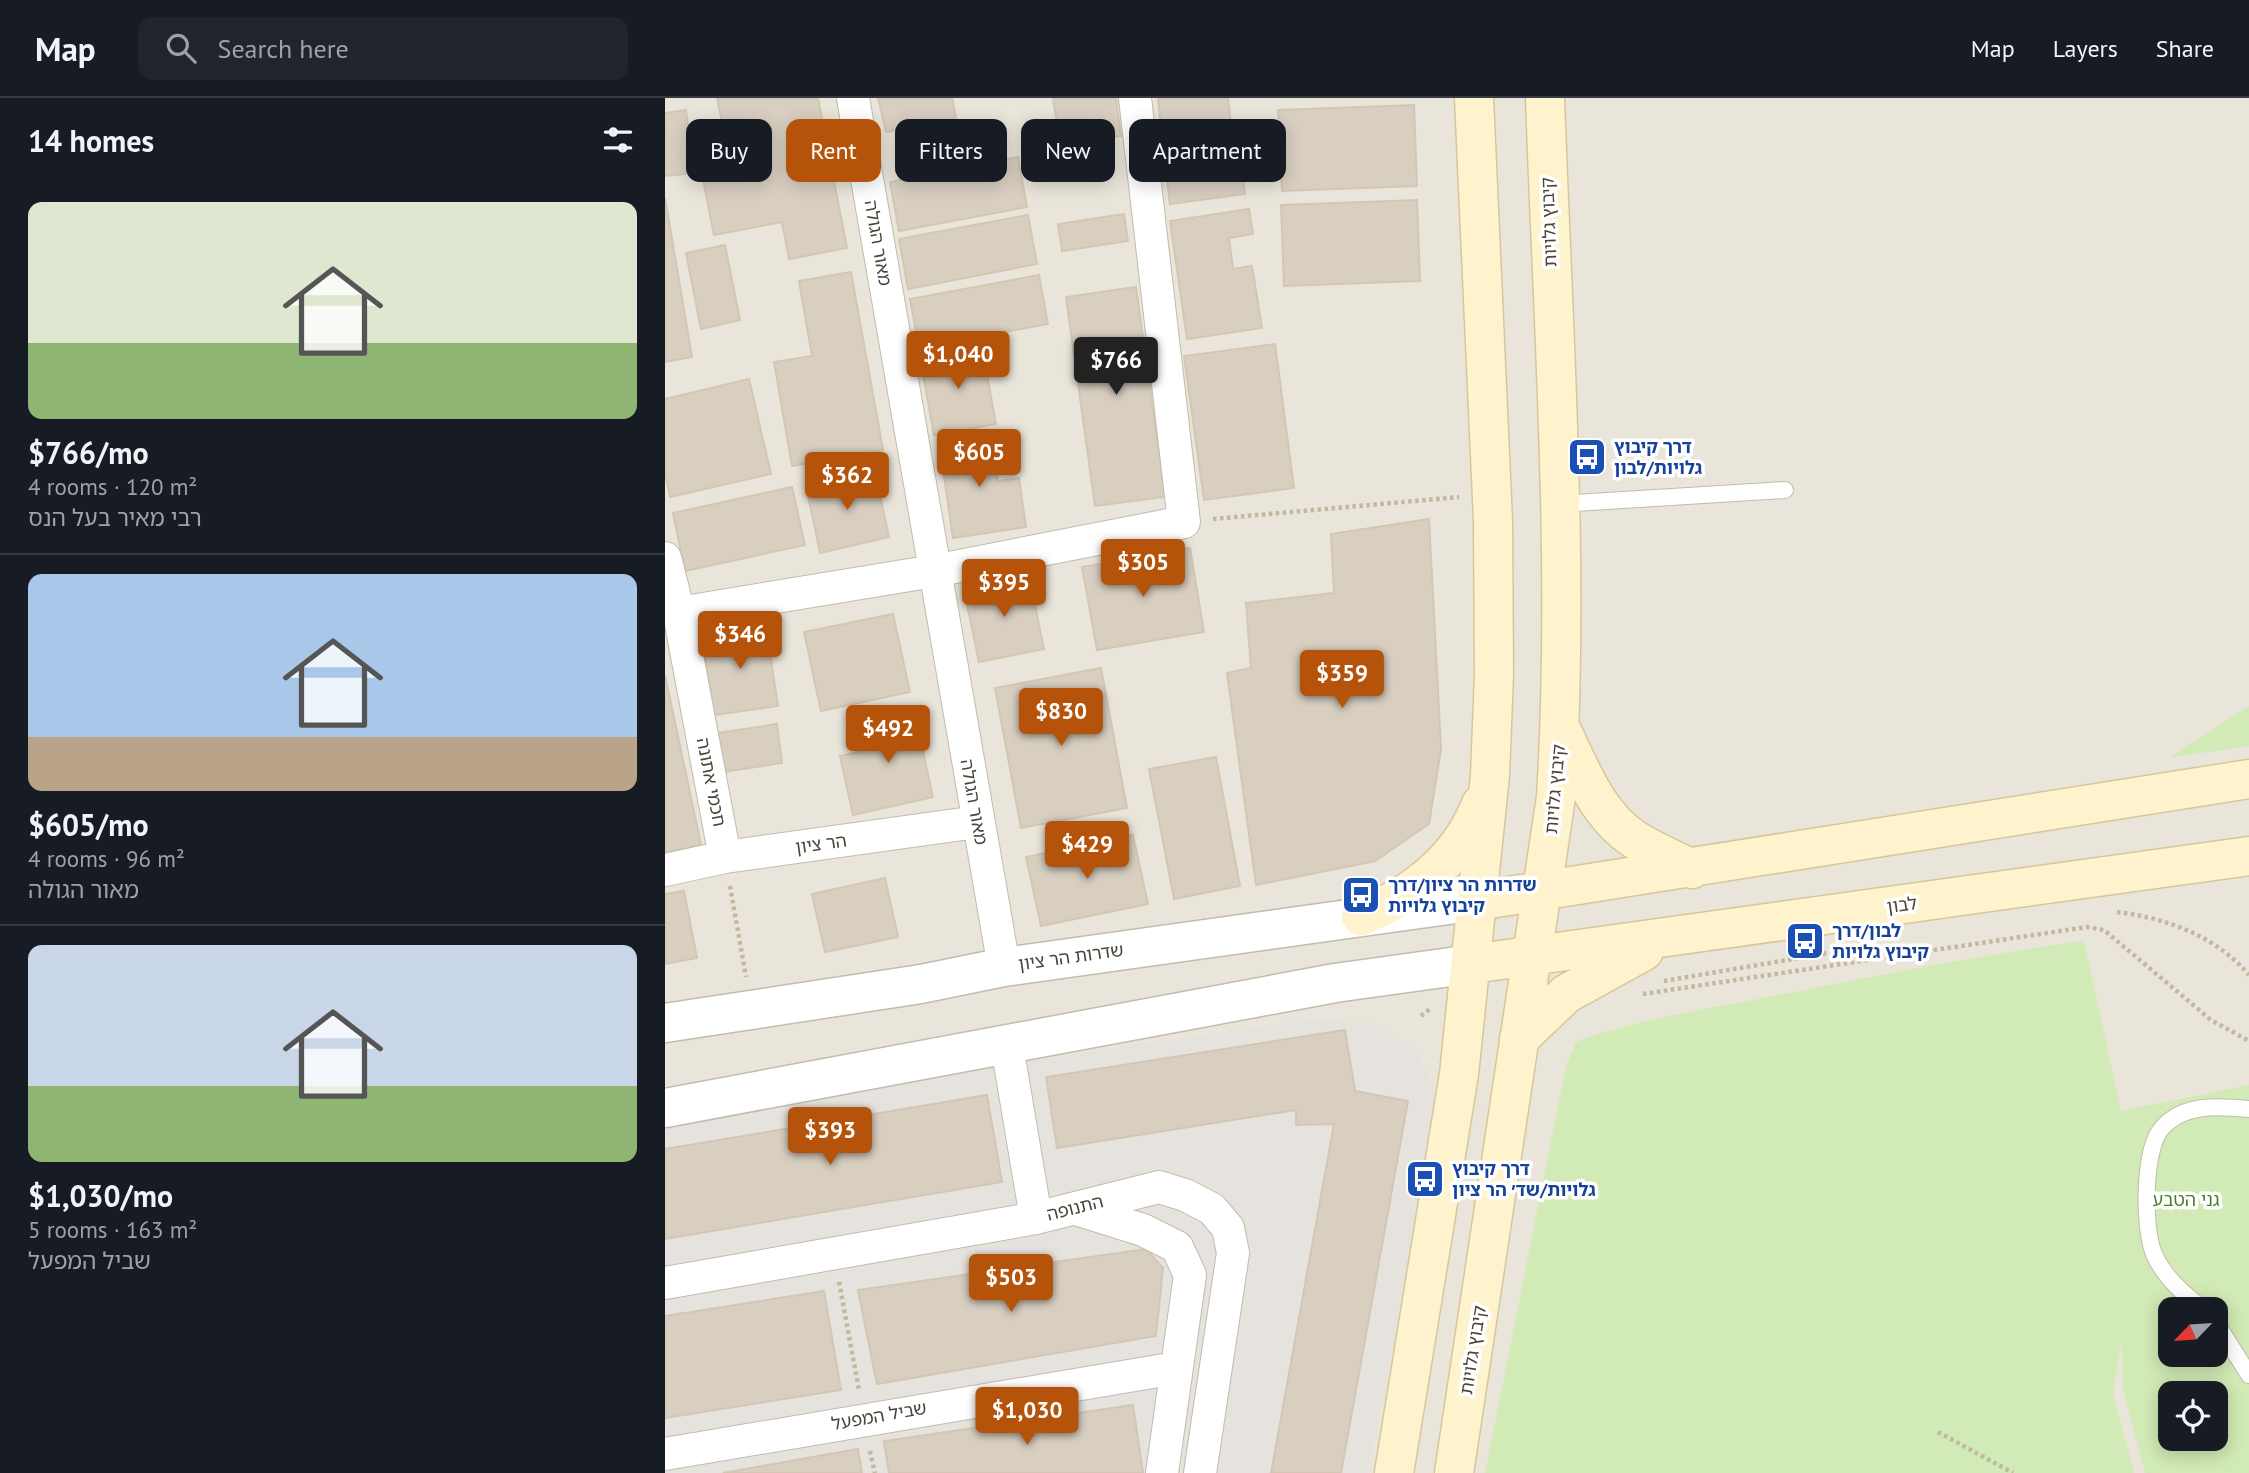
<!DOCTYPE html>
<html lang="en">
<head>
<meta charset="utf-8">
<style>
	:root { --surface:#171b24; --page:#20242c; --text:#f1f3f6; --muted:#9ea1a6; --line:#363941; --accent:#b45309 }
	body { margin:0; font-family:"PT Sans","Noto Sans Hebrew",sans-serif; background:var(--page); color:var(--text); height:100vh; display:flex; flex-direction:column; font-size:26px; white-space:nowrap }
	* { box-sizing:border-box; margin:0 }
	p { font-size:23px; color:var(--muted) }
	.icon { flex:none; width:38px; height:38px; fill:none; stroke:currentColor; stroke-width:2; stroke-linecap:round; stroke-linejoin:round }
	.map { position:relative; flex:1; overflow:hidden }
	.panel { display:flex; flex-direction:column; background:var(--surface); width:665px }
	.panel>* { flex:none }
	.hud { position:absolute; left:21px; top:21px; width:665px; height:63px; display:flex; gap:14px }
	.needle { width:46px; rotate:245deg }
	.tools { position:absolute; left:1493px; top:1199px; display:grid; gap:14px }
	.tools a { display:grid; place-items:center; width:70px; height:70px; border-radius:14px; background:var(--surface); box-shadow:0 4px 18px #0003; font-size:35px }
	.price { position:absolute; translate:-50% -60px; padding:0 16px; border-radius:7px; background:var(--accent); color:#fff; font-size:23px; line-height:46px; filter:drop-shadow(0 2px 4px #0008) }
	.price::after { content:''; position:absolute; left:50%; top:42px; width:21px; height:16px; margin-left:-10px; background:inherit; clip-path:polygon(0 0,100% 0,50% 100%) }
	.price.current { background:#222; color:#fff }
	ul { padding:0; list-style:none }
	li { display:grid; align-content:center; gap:14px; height:371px; padding:0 28px }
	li+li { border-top:2px solid var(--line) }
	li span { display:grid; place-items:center; height:217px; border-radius:14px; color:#555 }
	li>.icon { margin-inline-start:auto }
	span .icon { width:126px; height:126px; fill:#fffc; stroke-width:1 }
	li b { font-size:30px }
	h2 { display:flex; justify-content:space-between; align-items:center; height:84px; padding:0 28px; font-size:30px }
	.chip { padding:0 24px; border-radius:14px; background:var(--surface); box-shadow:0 4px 18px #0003; font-size:24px; line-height:63px }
	.chip.current { background:var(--accent); color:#fff }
	header { display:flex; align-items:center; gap:42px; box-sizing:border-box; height:98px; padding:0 35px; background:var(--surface); border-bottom:2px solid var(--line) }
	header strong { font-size:33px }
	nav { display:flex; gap:38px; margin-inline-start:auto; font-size:24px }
	.search { width:490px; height:63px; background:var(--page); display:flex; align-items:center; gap:18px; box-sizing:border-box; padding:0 24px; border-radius:14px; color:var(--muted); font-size:26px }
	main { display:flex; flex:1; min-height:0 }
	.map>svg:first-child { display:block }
	.residential { fill:#eae5da; fill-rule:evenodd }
	.industrial { fill:#e6e2dd }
	.green { fill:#d2eab5; fill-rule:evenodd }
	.building { fill:#d8cfc1; stroke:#d3c7b4; stroke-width:2 }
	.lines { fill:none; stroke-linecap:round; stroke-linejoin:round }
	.service-casing { stroke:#c2bbae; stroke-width:18 }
	.minor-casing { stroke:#c2bbae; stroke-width:34 }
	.tertiary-casing { stroke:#c2bbae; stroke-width:41 }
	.secondary-casing { stroke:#d6c79b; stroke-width:41 }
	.path { stroke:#c4b79f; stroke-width:4.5; stroke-dasharray:3.5 3.5; stroke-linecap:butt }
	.service { stroke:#fff; stroke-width:16 }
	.minor { stroke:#fff; stroke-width:32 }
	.tertiary { stroke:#fff; stroke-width:38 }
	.secondary { stroke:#fff3cd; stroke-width:38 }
	.labels { text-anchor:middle; stroke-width:7; stroke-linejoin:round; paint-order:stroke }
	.street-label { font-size:18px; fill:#4b4439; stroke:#fff }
	.transit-label { font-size:18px; font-weight:bold; fill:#164399; stroke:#fff; text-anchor:start }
	.park-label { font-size:18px; fill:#4a7f2a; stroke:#fff }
</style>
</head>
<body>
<header>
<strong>Map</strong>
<div class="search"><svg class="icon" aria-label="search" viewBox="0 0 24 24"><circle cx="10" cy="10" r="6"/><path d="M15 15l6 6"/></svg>Search here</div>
<nav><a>Map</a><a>Layers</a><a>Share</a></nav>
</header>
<main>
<section class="panel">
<h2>14 homes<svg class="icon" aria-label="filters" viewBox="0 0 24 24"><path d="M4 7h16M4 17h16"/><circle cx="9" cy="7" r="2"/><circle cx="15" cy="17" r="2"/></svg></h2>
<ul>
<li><span style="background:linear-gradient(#dfe7d0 65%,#8fb573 0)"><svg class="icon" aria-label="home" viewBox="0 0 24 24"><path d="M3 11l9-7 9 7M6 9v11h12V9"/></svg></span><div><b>$766/mo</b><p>4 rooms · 120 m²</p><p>רבי מאיר בעל הנס</p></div></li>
<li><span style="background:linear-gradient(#a9c7e8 75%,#b9a48a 0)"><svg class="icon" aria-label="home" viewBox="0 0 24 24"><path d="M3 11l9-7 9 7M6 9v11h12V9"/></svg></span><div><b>$605/mo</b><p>4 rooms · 96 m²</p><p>מאור הגולה</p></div></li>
<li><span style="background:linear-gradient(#c9d6e8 65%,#8fb573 0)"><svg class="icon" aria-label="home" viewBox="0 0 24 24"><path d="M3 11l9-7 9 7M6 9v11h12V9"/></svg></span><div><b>$1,030/mo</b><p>5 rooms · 163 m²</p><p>שביל המפעל</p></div></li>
</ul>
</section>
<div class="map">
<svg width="1584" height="1375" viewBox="0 0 1584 1375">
	<rect width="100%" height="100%" fill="#f6f3ec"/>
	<path class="residential" d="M0 0H1584V1375H0ZM1505 1211H1550V1256H1505ZM1505 1295H1550V1340H1505Z"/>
	<path class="industrial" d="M652 921 711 926 751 950 770 995 760 1095 702 1375H0V1016Z"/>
	<path class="green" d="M1584 608V648L1503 660Z
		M1419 843 1456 1013 1584 987V1375H1480L1457 1288V1241L1448 1295 1469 1375H820L901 969 911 944C978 919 1050 910 1119 896 1219 877 1318 856 1419 843ZM1505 1211H1550V1256H1505ZM1505 1295H1550V1340H1505Z"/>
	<path class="building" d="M52 0H153L182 150 124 161 117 124 49 137 30 40 59 34Z
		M213 0H287L291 20 221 34Z
		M388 0H451L456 38 395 46Z
		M493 0H563L568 45 498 52Z
		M749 7 752 88 617 93 613 12Z
		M21 12 29 75 0 78V15Z
		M323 26 329 55 264 68 258 39Z
		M575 54 580 96 505 106 500 64Z
		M353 59 362 109 234 133 225 84Z
		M0 100 27 259 0 264Z
		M752 102 755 183 619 188 616 107Z
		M584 111 588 136 564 140 568 171 587 168 597 230 522 241 505 123Z
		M459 116 463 143 397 153 393 126Z
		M363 117 372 166 243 191 234 141Z
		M60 147 75 222 36 231 21 155Z
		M186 174 218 352 127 368 109 264 147 258 134 183Z
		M374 177 383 226 254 250 245 201Z
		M471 189 500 399 430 408 401 199Z
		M610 246 629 390 539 402 519 258Z
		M317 249 331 326 269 337 255 260Z
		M84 281 106 376 5 399 0 375V301Z
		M325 336 333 383 354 380 361 429 288 440 274 344Z
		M210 374 224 439 155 455 141 388Z
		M127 389 140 447 20 473 8 415Z
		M764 421 776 651 764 726 710 763 591 787 562 575 586 570 581 505 669 495 666 436Z
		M525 450 539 534 432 552 417 469Z
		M364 478 379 551 314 564 299 492Z
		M228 516 245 594 156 613 139 534Z
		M101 529 113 608 49 617 37 538Z
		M436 570 462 710 356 730 330 590Z
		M0 577 36 747 0 755Z
		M249 612 268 699 188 717 175 658 203 652 197 623Z
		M112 626 117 665 58 674 52 635Z
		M551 659 575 788 509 801 484 671Z
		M468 737 483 806 376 828 361 759Z
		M220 780 233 839 160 854 147 796Z
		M19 793 32 860 0 866V796Z
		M680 932 690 993 743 1003 676 1375H606L669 1026 631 1027V1012L392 1050 381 979Z
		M322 997 337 1084 0 1141V1051Z
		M481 1151 498 1170 491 1238 212 1286 193 1192Z
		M159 1193 176 1292 0 1320V1218Z
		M468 1307 478 1375H224L219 1343Z
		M193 1351 197 1375H58Z"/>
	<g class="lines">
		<defs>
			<path id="service" d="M894 406 1120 392
				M1539 1211C1519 1197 1499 1179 1489 1156 1478 1130 1478 1051 1497 1030 1519 1005 1555 1008 1584 1011
				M1550 1223 1584 1277"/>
			<path id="minor" d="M188 0 339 869
				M0 460 14 515 60 759
				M14 515 269 473 519 424 470 0
				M0 772 60 759 312 724
				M342 948 371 1120
				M411 1111 478 1132 512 1149 525 1177 497 1375
				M0 1185 371 1120 494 1089 520 1097 547 1111 563 1130 568 1155 535 1375
				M0 1356 511 1270"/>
			<path id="tertiary" d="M0 925 256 886 339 869 812 803
				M0 1010 670 885 807 866"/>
			<path id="secondary" d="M897 633C915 670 932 717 969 741 987 753 1008 761 1027 771
				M812 803 1584 681
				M696 818C749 797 795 761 816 706
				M807 866 1584 758
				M854 941 901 896 979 853
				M729 1375 794 976 825 677 829 577 828 423 809 0
				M789 1375 891 699C905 467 888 232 880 0"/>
		</defs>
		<use href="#service" class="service-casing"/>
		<use href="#minor" class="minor-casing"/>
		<use href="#tertiary" class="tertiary-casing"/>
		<use href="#secondary" class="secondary-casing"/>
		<path class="path" d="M548 421 794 399
			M65 788 81 879
			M1452 814C1501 820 1551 838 1584 877
			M999 883 1163 855
			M978 896 1422 829 1439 832 1546 922 1584 943
			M756 918 766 910
			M174 1184 194 1292
			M1273 1334 1348 1375
			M205 1353 210 1375"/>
		<use href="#service" class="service"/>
		<use href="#minor" class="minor"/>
		<use href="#tertiary" class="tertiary"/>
		<use href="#secondary" class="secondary"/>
	</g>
	<defs>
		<symbol id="bus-square" viewBox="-11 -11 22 22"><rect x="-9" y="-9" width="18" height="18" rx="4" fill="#1a4fb4" stroke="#fff"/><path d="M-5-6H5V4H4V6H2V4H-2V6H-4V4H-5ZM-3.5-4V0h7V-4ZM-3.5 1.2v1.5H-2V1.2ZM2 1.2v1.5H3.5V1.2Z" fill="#fff"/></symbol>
	</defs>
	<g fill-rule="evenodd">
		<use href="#bus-square" x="900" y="337" width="44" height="44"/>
		<use href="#bus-square" x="674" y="775" width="44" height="44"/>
		<use href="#bus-square" x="1118" y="821" width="44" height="44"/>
		<use href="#bus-square" x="738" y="1059" width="44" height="44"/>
	</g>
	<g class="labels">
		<g class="street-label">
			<text transform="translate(884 124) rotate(-92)" y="6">קיבוץ גלויות</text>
			<text transform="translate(213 145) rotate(80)" y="6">מאור הגולה</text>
			<text transform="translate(46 684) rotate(79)" y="6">חכמי אתונה</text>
			<text transform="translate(890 691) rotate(-85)" y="6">קיבוץ גלויות</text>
			<text transform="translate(309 704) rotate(80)" y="6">מאור הגולה</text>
			<text transform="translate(156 746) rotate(-8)" y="6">הר ציון</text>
			<text transform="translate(1237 807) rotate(-8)" y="6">לבון</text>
			<text transform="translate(406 859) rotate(-8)" y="6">שדרות הר ציון</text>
			<text transform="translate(410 1110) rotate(-14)" y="6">התנופה</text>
			<text transform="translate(808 1252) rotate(-81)" y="6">קיבוץ גלויות</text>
			<text transform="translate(214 1318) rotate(-10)" y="6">שביל המפעל</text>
		</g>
		<g class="transit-label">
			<text x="949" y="355">דרך קיבוץ<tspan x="949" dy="21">גלויות/לבון</tspan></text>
			<text x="723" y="793">שדרות הר ציון/דרך<tspan x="723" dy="21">קיבוץ גלויות</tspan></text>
			<text x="1167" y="839">לבון/דרך<tspan x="1167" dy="21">קיבוץ גלויות</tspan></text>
			<text x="787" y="1077">דרך קיבוץ<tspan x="787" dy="21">גלויות/שד׳ הר ציון</tspan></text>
		</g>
		<g class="park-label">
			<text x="1521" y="1108">גני הטבע</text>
		</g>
	</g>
</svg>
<div class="tools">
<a><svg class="needle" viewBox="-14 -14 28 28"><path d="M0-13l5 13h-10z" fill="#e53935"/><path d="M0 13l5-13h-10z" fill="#9ea1a6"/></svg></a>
<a><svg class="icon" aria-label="locate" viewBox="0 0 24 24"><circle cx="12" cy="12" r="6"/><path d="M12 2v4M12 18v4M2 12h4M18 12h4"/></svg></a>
</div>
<b class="price" style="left:293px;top:293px">$1,040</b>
<b class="price current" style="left:451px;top:299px">$766</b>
<b class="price" style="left:314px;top:391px">$605</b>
<b class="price" style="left:182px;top:414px">$362</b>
<b class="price" style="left:478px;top:501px">$305</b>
<b class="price" style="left:339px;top:521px">$395</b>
<b class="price" style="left:75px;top:573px">$346</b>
<b class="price" style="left:677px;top:612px">$359</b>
<b class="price" style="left:396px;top:650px">$830</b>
<b class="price" style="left:223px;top:667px">$492</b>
<b class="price" style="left:422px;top:783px">$429</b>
<b class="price" style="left:165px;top:1069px">$393</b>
<b class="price" style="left:346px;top:1216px">$503</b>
<b class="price" style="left:362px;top:1349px">$1,030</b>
<div class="hud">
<a class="chip">Buy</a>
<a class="chip current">Rent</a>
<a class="chip">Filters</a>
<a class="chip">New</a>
<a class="chip">Apartment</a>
</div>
</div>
</main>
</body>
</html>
